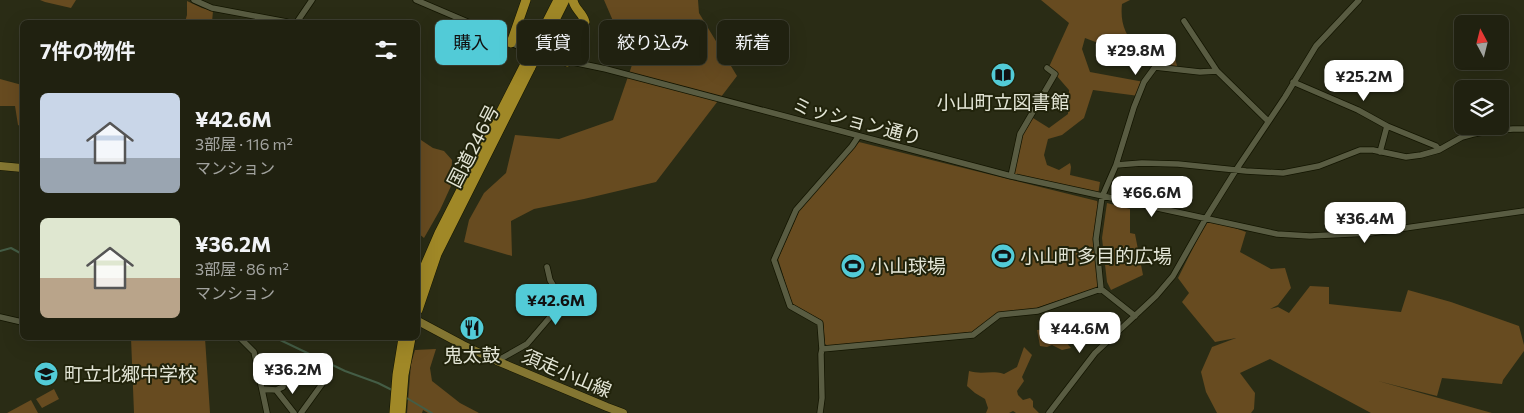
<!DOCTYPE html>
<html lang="ja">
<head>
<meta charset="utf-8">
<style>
	:root { --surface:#202110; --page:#2d2e1e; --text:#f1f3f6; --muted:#a2a39f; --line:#3d3e30; --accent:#52cbd7 }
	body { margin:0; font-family:Commissioner,"Noto Sans JP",sans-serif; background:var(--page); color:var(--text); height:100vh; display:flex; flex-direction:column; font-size:19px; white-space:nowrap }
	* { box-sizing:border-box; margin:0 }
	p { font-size:16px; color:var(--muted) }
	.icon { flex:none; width:28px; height:28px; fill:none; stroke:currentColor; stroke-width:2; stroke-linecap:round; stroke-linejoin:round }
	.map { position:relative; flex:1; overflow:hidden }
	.side { position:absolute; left:20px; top:20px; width:400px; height:320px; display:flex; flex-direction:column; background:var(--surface); border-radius:8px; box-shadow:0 5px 20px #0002,0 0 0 1px var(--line) }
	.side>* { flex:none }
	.guide { position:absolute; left:435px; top:20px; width:475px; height:45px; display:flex; gap:10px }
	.needle { width:32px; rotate:353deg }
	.tools { position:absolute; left:1454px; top:15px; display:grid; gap:10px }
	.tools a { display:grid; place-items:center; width:55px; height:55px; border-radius:8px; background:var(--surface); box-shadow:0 5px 20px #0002,0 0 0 1px var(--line); font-size:25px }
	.price { position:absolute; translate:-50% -42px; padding:0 11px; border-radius:10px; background:#fff; color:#222; font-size:16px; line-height:32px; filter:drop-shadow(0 1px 2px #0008) }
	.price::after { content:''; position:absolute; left:50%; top:30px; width:15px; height:11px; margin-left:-8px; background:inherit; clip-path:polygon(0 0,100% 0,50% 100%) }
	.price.current { background:var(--accent); color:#111 }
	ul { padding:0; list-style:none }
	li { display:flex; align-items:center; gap:15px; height:125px; padding:0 20px }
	li span { display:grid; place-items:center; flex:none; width:140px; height:100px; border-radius:8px; color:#555 }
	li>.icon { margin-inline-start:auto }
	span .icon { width:60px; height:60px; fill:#fffc; stroke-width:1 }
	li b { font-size:21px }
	h2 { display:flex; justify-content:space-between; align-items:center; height:60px; padding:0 20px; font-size:21px }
	.chip { padding:0 18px; border-radius:8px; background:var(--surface); box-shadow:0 5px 20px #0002,0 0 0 1px var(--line); font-size:18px; line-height:45px }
	.chip.current { background:var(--accent); color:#111 }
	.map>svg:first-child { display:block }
	.green { fill:#674b20 }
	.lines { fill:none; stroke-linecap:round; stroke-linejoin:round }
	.stream { stroke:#445d46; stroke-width:2 }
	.minor-casing { stroke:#131501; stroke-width:7 }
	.major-casing { stroke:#131501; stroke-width:9 }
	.highway-casing { stroke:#131501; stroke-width:10 }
	.minor { stroke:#595c42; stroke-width:5.5 }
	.major { stroke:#847632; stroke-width:8 }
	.highway { stroke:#a08827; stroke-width:9 }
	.highway-bridge-casing { stroke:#131501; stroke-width:10; stroke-linecap:butt }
	.highway-bridge { stroke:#a08827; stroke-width:9 }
	.labels { text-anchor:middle; stroke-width:4; stroke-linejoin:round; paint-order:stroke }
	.poi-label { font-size:19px; fill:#e3e5d6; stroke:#21230b; text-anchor:start }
	.street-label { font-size:19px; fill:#e3e5d6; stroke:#21230b }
</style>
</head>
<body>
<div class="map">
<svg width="1524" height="413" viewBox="0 0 1524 413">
	<rect width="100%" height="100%" fill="#2a2c15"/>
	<path class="green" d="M40 0H76L71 8 45 2Z
		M604 0H698L699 13 737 76 656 182 584 199 534 209 511 221 512 256 464 242 469 220 484 193 506 173 515 135 559 139 613 120 632 65Z
		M1041 0H1130L1122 4C1120 22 1125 35 1137 48L1152 46 1175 58 1177 66 1161 67 1085 38 1082 49 1090 72 1144 82 1139 96 1093 90 1084 118 1062 135 1048 139 1044 155 1047 165 1059 170 1070 163 1071 167 1070 175 1100 182 1098 195 1011 174 1015 141 1033 118 1049 128 1068 114 1069 90 1049 67 1069 23Z
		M187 1 202 8 213 11 212 22H185L187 15Z
		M0 79 22 85V127L18 125 15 106H0Z
		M418 138 433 148 444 151 452 160 451 186 440 210 424 238 418 233Z
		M859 142 1097 201 1099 207V284L1096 288 1033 309 997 313 973 332 828 346 825 344 823 321 792 304 778 259 799 211Z
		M1107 203 1130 209V233L1135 234 1143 275 1111 290 1107 282 1102 238Z
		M1208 218 1246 232 1240 252 1271 269 1285 268 1291 288 1278 305 1270 309 1278 307 1289 313 1310 286 1329 287V304L1401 312 1408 290 1451 302 1519 326 1524 345V351L1503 380 1502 384 1442 378 1437 396 1378 381 1492 413H1371L1270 359 1240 373 1255 393 1254 409 1251 413H1217L1206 392 1201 372 1212 347 1236 338 1215 342 1182 302 1189 293 1178 278Z
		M1050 329 1056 330 1071 348 1062 350 1052 345 1047 347 1040 346 1037 330Z
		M131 338H205L210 413H134Z
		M1024 347 1032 355 1022 377 1024 381 1017 391 1018 395 1023 400 1030 398 1033 401V407L1039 413H1016L1013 411 1009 413H986L988 408 985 399 975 393 967 386 969 371C982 375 991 370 1004 374L1017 367Z
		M436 349 430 368 432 381 460 403 479 413H428L423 410 422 413H407L411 364 415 350Z
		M54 389 59 399 42 408 36 399Z
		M31 400 38 413H7Z"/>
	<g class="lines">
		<path class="stream" d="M0 251 11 248 22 254
			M276 338 345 371 378 383 392 390
			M405 397 432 413"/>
		<defs>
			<path id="minor" d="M194 0 212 8 287 22
				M416 0 477 26 534 54 606 69 1011 176 1277 234 1310 236 1370 233 1524 211
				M1184 21 1217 71 1268 121
				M297 22 312 0
				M1293 82 1358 110 1387 126 1380 152
				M1387 126 1436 146 1439 150
				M1116 165 1142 163 1178 164 1246 171 1283 173 1319 166 1360 150H1373L1406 157 1421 155 1439 150 1462 137 1473 134 1489 131 1513 129H1524
				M1011 176 1020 134 1055 74 1047 68
				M1135 316 1101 289 1096 239 1102 197 1116 165 1134 107 1144 82 1155 67 1200 72 1217 71
				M0 317 22 322
				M240 338 254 352 267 413
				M822 349 973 335 999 315 1038 311 1101 289
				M497 361 527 344 563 302 550 280 547 267
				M282 366 284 378
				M262 389 276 390 283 387 284 378C294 374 309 378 319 380L322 384 301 413
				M276 390 294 413
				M820 413 822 398 821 354 822 349 820 323 790 306 774 260 796 210 852 146 858 137
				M1049 413 1095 353 1156 296 1173 276 1206 218 1236 170 1285 97 1316 46 1359 0"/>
			<path id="major" d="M0 166 22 168
				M418 321 463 345 497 361 607 407 623 413"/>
			<path id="highway" d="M511 43 526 0
				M535 45 558 0
				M541 48 565 0
				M567 62 585 22C583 13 574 9 573 0
				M418 286 423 270 439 233 525 64
				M418 310 437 254 531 67
				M394 413 397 375 403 338
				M401 413 404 375 411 338"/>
		</defs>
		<use href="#minor" class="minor-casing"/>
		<use href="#major" class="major-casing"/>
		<use href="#highway" class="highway-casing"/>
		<use href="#minor" class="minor"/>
		<use href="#major" class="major"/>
		<use href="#highway" class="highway"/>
		<defs>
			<path id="highway-bridge" d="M525 64 533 43
				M531 67 541 48"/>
		</defs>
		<use href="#highway-bridge" class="highway-bridge-casing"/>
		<use href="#highway-bridge" class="highway-bridge"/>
	</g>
	<defs>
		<symbol id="library-disc" viewBox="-11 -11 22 22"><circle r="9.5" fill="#52cbd7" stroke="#21230b"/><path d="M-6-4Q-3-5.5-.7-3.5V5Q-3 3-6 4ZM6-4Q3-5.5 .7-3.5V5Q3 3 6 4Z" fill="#111"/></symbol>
		<symbol id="stadium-disc" viewBox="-11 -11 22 22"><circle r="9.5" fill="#52cbd7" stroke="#21230b"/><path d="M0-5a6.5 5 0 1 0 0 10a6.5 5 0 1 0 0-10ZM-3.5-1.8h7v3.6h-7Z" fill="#111"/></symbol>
		<symbol id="restaurant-disc" viewBox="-11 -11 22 22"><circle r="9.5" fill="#52cbd7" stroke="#21230b"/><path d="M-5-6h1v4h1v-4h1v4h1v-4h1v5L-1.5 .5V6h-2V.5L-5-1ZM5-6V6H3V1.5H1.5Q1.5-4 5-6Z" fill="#111"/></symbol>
		<symbol id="school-disc" viewBox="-11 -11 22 22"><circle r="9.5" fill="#52cbd7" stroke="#21230b"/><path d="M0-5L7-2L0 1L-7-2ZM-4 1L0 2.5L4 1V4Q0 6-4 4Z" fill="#111"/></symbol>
	</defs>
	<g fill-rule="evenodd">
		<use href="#library-disc" x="989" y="61" width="28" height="28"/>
		<use href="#stadium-disc" x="989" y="242" width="28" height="28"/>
		<use href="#stadium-disc" x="839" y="252" width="28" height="28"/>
		<use href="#restaurant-disc" x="458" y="314" width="28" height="28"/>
		<use href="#school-disc" x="32" y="360" width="28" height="28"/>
	</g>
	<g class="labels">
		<g class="poi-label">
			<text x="1003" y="109" text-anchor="middle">小山町立図書館</text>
			<text x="1020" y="263">小山町多目的広場</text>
			<text x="870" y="273">小山球場</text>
			<text x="472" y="362" text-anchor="middle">鬼太鼓</text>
			<text x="64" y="381">町立北郷中学校</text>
		</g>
		<g class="street-label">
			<text transform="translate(857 121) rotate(15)" y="7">ミッション通り</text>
			<text transform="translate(473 146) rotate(-63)" y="7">国道246号</text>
			<text transform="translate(567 373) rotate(23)" y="7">須走小山線</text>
		</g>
	</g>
</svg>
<div class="tools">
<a><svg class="needle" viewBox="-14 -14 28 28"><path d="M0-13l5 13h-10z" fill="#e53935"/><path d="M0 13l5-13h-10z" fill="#a2a39f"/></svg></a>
<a><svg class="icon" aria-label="layers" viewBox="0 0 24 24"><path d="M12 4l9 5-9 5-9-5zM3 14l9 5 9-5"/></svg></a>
</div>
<b class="price" style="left:1136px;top:76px">¥29.8M</b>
<b class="price" style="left:1364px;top:102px">¥25.2M</b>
<b class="price" style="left:1152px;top:218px">¥66.6M</b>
<b class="price" style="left:1365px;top:244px">¥36.4M</b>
<b class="price current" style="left:556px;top:326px">¥42.6M</b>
<b class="price" style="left:1080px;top:354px">¥44.6M</b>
<b class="price" style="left:293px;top:395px">¥36.2M</b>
<div class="guide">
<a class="chip current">購入</a>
<a class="chip">賃貸</a>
<a class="chip">絞り込み</a>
<a class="chip">新着</a>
</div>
<section class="side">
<h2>7件の物件<svg class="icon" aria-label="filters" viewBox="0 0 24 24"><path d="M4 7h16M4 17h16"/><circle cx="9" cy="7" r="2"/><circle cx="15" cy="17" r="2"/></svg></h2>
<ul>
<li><span style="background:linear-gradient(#c9d6e8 65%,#9aa5b1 0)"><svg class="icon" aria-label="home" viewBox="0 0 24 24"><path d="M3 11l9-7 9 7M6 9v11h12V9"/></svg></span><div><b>¥42.6M</b><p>3部屋 · 116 m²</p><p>マンション</p></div></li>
<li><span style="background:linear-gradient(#dfe7d0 60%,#b9a48a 0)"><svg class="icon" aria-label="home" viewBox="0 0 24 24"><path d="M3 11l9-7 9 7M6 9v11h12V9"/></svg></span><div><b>¥36.2M</b><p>3部屋 · 86 m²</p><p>マンション</p></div></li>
</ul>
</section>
</div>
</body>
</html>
